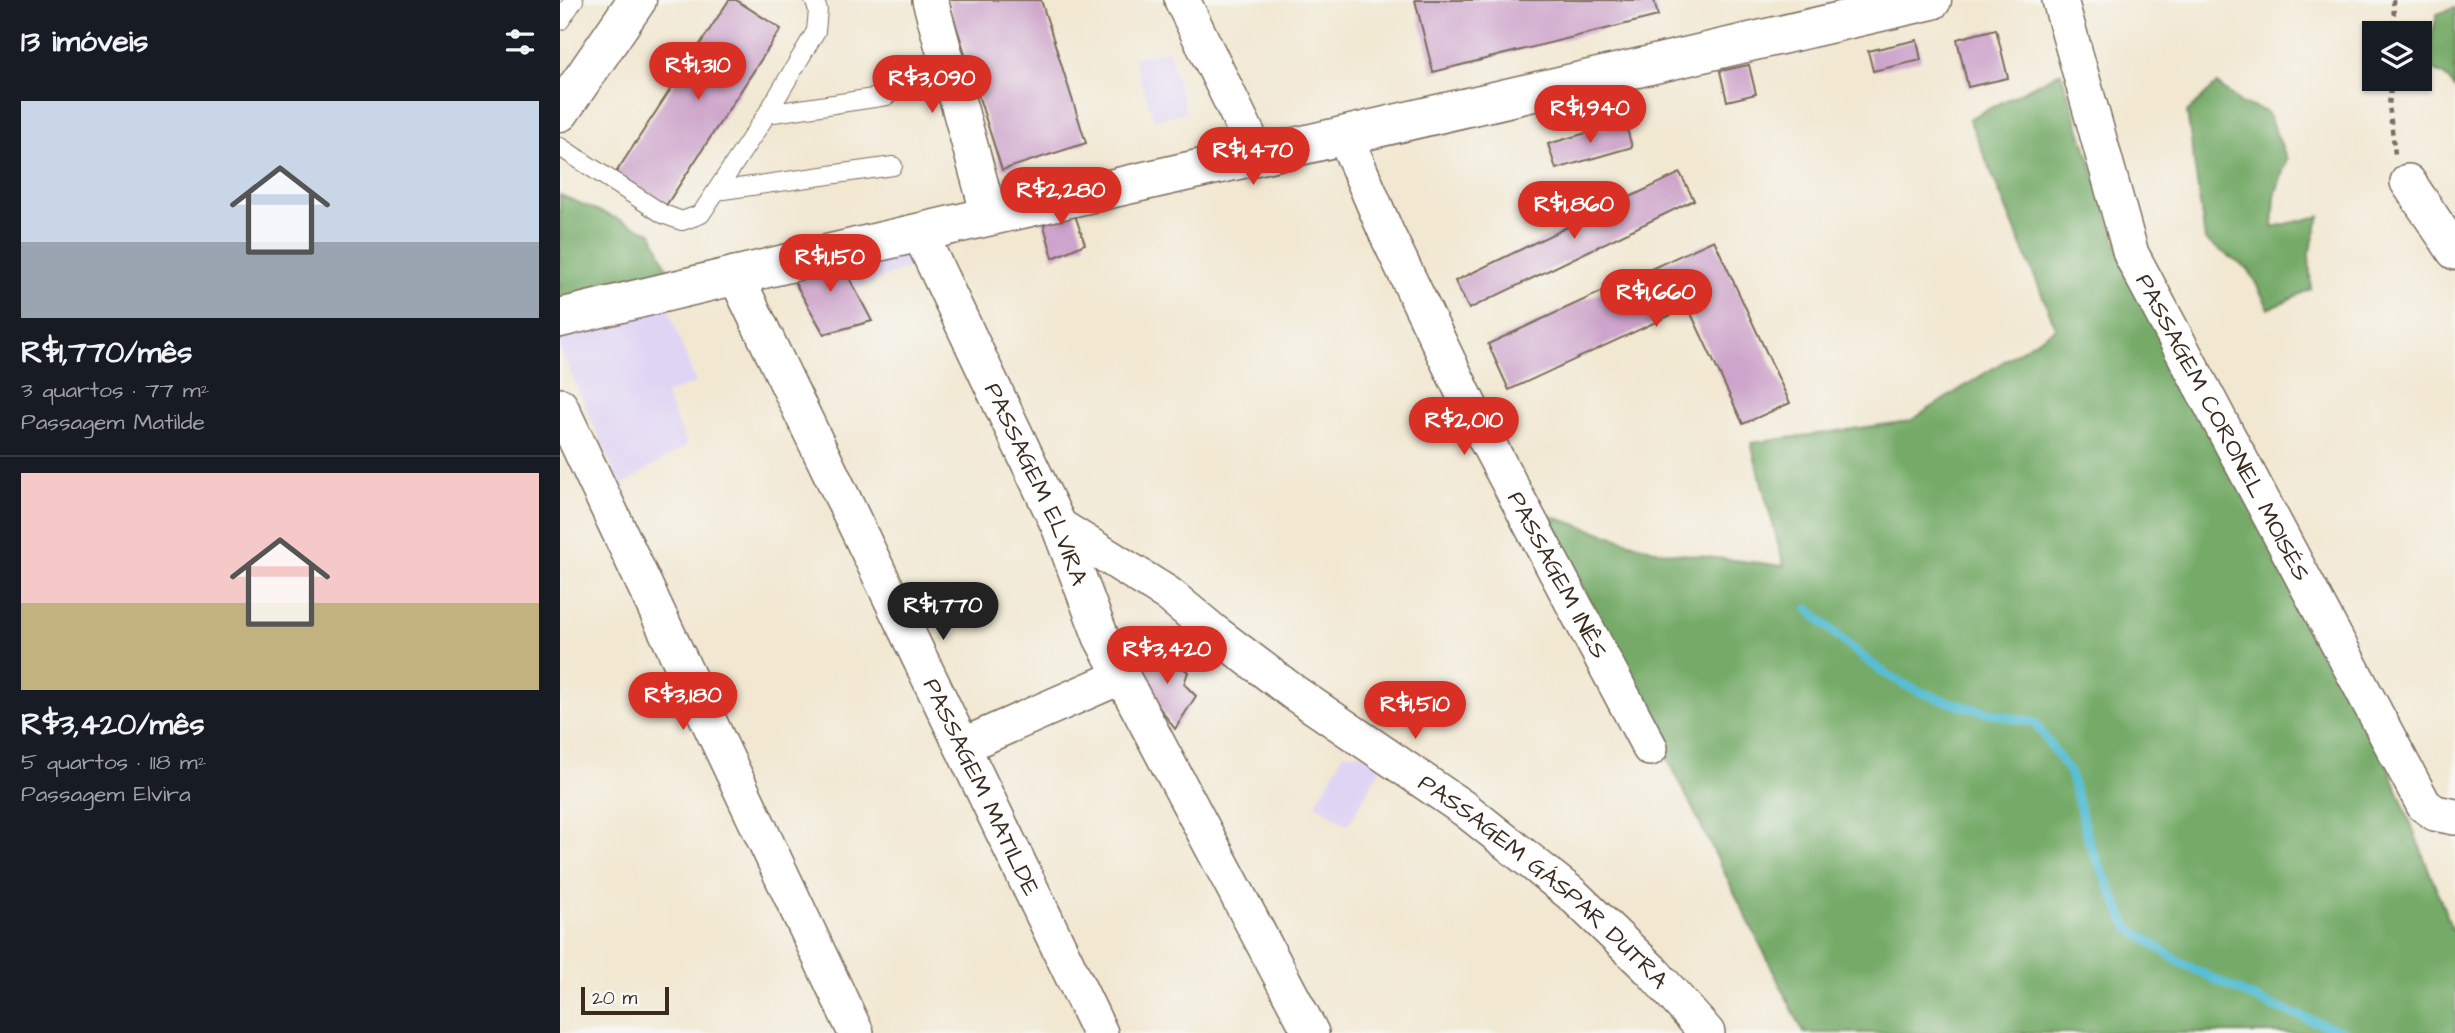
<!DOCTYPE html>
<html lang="pt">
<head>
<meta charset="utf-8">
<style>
	:root { --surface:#171b24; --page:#242831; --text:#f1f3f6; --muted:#9ea1a6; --line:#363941; --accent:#d93025 }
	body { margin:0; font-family:"Architects Daughter",sans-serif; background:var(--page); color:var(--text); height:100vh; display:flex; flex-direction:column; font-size:26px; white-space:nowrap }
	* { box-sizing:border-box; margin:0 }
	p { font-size:23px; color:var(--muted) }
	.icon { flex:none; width:38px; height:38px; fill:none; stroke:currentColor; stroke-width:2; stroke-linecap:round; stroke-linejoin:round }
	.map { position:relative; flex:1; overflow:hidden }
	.side { display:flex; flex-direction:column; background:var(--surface); width:560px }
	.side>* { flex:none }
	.tools { position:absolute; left:1802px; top:21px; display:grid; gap:14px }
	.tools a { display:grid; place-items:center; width:70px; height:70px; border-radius:0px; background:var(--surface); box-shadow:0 2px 5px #0004; font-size:35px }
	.scale { position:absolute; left:21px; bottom:18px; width:88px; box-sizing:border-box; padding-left:7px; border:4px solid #3b2a1e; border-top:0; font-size:19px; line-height:24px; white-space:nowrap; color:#3b2a1e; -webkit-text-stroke:5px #f6f6f2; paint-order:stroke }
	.price { position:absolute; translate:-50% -60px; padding:0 16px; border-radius:24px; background:var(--accent); color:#fff; font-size:23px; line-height:46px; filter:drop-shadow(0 2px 4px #0008) }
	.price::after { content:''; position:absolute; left:50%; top:42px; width:21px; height:16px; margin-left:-10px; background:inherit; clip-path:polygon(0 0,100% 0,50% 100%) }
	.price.active { background:#222; color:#fff }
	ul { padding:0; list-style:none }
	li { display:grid; align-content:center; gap:14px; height:371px; padding:0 21px }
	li+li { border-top:2px solid var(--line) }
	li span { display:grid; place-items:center; height:217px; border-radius:0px; color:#555 }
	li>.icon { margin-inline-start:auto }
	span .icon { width:126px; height:126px; fill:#fffc; stroke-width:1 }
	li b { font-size:30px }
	h2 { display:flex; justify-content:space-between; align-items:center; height:84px; padding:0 21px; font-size:30px }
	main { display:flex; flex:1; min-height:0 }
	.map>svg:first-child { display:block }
	.built { fill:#e0d4f4 }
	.forest { fill:#75aa68; stroke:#586a43; stroke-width:2 }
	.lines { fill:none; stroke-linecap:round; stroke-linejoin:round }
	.stream { stroke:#56bed4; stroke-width:9 }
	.building { fill:#cda4cb }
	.lane-casing { stroke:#7b6c5d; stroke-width:20 }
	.street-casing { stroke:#7b6c5d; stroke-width:38 }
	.secondary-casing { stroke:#7b6c5d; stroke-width:41 }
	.highway-casing { stroke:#7b6c5d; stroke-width:41 }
	.path { stroke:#7b6c5d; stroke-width:4.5; stroke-dasharray:5 5; stroke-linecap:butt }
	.lane { stroke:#fff; stroke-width:18 }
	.street { stroke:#fff; stroke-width:35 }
	.secondary { stroke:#fff; stroke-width:38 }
	.highway { stroke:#fff; stroke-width:38 }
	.labels { text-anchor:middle; stroke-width:5; stroke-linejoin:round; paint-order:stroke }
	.street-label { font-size:24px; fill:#3b2a1e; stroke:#f6f6f2 }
</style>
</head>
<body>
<main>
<section class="side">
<h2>13 imóveis<svg class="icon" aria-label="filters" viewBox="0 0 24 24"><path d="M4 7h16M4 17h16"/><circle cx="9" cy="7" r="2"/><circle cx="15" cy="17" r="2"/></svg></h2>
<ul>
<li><span style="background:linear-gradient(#c9d6e8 65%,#9aa5b1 0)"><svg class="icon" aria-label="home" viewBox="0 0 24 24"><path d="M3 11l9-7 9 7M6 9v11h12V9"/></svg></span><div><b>R$1,770/mês</b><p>3 quartos · 77 m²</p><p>Passagem Matilde</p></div></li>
<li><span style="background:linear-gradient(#f6c9c9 60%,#c2b280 0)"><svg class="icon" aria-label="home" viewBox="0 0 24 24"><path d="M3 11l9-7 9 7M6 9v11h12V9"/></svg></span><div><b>R$3,420/mês</b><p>5 quartos · 118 m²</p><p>Passagem Elvira</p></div></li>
</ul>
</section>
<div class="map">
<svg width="1895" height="1033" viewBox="0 0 1895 1033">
	<rect width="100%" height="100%" fill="#f6f6f2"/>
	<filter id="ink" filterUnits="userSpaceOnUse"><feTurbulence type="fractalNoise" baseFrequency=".0143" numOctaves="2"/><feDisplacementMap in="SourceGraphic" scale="14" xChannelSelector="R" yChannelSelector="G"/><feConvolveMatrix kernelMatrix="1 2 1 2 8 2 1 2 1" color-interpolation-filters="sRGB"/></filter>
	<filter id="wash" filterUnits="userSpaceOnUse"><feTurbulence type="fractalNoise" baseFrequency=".00686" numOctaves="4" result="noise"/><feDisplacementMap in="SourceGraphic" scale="28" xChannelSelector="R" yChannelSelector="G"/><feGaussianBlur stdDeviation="1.57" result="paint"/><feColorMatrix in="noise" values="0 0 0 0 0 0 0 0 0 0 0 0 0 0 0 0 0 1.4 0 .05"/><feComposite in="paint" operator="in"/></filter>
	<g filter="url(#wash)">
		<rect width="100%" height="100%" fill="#f2e8d2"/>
		<path class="built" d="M608 50 626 112 594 120 573 58Z
			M347 236 365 260 294 290 282 256Z
			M104 297 136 383 105 394 127 445 61 486 0 349V336Z
			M784 753H800L821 767 788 826 756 804Z"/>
		<path class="forest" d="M1895 8V88L1884 75 1865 66 1877 14Z
			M1501 72 1564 265 1814 730 1895 937V1033H1244L987 515 1097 551 1224 566 1191 443 1350 421 1496 328 1409 119Z
			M1657 84 1681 103 1707 112 1727 159 1715 196 1713 227 1760 216 1749 254 1751 289 1709 309 1689 270 1645 240 1627 112Z
			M0 195 92 233 110 275 0 302Z"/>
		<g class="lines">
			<path class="stream" d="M1248 609C1280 638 1316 673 1356 690 1394 706 1435 714 1475 723L1510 773 1530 845 1568 927 1621 963 1711 1006 1788 1033"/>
		</g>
		<g id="blocks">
			<path class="building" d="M169 0H176L221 29 105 207 55 174Z
				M388 0H481L526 143 442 170Z
				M855 0H1094L1098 16 873 72Z
				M1436 29 1448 78 1408 87 1397 39Z
				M1357 40 1361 60 1313 71 1308 51Z
				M1189 65 1196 94 1167 101 1160 71Z
				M1065 122 1072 147 996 169 988 144Z
				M1120 173 1134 200 909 309 895 281Z
				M510 201 525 244 493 258 478 204Z
				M1154 240 1230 403 1183 424 1128 307 949 390 928 344Z
				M277 255 312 321 264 334 227 269Z
				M597 647 628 672 624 684 636 696 615 729 596 703 578 671Z"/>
		</g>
	</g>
	<g filter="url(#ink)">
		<use href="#blocks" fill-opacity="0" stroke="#7b6c5d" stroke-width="2"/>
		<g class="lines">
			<defs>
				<path id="lane" d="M0 21 14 0
					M207 114 327 96
					M0 147 103 214 122 221 141 214 207 114 256 31 258 10 254 0
					M156 191 333 166"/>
				<g id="street">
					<path d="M370 0 429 215"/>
					<path d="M622 0 698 156"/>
					<path id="s1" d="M1500 0 1571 254 1864 805 1875 813 1895 817"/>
					<path id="s2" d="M785 136 826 232 922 432 1090 748"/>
					<path d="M1848 182 1895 252"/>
					<path id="s3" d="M360 234 499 526 541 637 751 1033"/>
					<path id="s4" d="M175 274 540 1033"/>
					<path d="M0 406 296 1033"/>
					<path id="s5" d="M499 526 608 594 655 633 733 692 906 810 1013 895 1091 970 1147 1033"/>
					<path d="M402 746 562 676"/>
				</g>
				<path id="secondary" d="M0 318C231 261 464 208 696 156 922 105 1147 52 1372 0"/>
				<path id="highway" d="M0 112 77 0"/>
			</defs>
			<use href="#lane" class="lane-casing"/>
			<use href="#street" class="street-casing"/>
			<use href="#secondary" class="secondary-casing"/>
			<use href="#highway" class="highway-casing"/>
			<path class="path" d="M1833 0 1835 33
				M1832 79 1829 105 1835 154"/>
			<use href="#lane" class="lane"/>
			<use href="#street" class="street"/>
			<use href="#secondary" class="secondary"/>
			<use href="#highway" class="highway"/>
		</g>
	</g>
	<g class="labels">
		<g class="street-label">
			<text dy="8" stroke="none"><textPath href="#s1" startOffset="460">PASSAGEM CORONEL MOISÉS</textPath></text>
			<text dy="8" stroke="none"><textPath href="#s3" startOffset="276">PASSAGEM ELVIRA</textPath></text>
			<text dy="8" stroke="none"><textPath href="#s2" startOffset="488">PASSAGEM INÊS</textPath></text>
			<text dy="8" stroke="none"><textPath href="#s4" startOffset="569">PASSAGEM MATILDE</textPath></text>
			<text dy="8" stroke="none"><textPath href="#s5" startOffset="602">PASSAGEM GÁSPAR DUTRA</textPath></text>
		</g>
	</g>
</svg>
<div class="tools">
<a><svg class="icon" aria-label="layers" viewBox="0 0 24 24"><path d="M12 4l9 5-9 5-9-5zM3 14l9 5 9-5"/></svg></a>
</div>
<div class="scale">20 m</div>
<b class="price" style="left:138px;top:102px">R$1,310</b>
<b class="price" style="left:372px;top:115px">R$3,090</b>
<b class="price" style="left:1030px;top:145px">R$1,940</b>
<b class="price" style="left:693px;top:187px">R$1,470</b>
<b class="price" style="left:501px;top:227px">R$2,280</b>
<b class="price" style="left:1014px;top:241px">R$1,860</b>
<b class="price" style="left:270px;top:294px">R$1,150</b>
<b class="price" style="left:1096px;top:329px">R$1,660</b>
<b class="price" style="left:904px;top:457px">R$2,010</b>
<b class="price active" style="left:383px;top:642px">R$1,770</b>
<b class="price" style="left:607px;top:686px">R$3,420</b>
<b class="price" style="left:123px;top:732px">R$3,180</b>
<b class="price" style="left:855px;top:741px">R$1,510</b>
</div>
</main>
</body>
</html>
